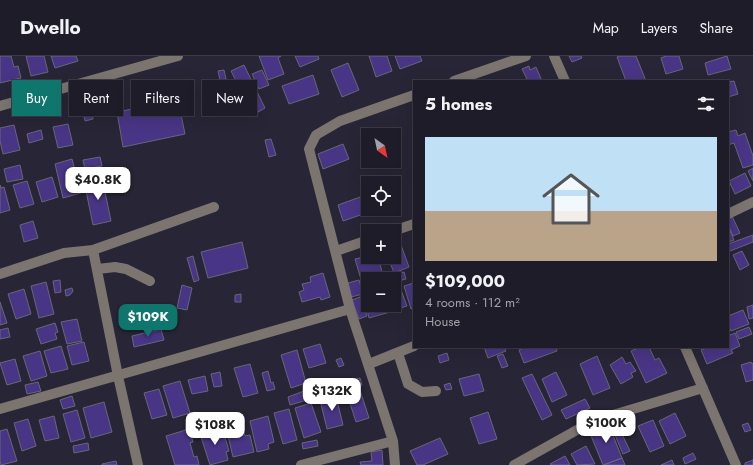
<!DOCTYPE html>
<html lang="en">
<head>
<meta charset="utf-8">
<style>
	:root { --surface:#1e1c28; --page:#2b2934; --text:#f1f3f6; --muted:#a1a1a8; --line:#3c3a45; --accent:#0f766e }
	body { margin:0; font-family:Jost,sans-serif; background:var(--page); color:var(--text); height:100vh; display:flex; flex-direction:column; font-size:15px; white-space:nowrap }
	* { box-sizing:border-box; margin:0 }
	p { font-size:13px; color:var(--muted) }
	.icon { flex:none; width:22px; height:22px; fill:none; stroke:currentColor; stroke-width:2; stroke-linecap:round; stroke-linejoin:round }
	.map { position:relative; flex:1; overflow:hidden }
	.sheet { position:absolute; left:413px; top:24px; width:316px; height:268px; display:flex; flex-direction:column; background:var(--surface); border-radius:0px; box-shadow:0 4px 16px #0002,0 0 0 1px var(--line) }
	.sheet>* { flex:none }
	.guide { position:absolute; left:12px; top:24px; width:341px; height:36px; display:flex; gap:8px }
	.needle { width:26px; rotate:147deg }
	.tools { position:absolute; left:361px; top:72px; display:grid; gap:8px }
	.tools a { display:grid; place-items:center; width:40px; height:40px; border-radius:0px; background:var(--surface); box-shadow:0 4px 16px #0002,0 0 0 1px var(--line); font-size:20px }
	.price { position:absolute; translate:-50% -34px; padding:0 9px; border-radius:8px; background:#fff; color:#222; font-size:13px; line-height:26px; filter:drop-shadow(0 1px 2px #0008) }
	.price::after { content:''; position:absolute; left:50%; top:24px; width:12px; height:9px; margin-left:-6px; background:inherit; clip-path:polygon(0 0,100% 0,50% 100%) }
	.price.selected { background:var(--accent); color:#fff }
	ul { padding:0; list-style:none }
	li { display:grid; align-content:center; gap:8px; height:212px; padding:0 12px }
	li+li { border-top:1px solid var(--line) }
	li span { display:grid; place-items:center; height:124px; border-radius:0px; color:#555 }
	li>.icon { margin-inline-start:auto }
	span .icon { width:72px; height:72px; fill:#fffc; stroke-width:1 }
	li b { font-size:17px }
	h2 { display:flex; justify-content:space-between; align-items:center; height:48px; padding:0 12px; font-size:17px }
	.pill { padding:0 14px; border-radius:0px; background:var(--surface); box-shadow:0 4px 16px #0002,0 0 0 1px var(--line); font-size:14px; line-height:36px }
	.pill.selected { background:var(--accent); color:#fff }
	header { display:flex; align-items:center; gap:24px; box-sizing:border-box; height:56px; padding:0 20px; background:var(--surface); border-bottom:1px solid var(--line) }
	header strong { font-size:19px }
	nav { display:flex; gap:22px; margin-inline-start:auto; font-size:14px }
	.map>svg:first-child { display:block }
	.building { fill:#493585; stroke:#686679 }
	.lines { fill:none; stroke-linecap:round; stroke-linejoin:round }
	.minor { stroke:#7c746e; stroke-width:10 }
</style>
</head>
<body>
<header>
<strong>Dwello</strong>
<nav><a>Map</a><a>Layers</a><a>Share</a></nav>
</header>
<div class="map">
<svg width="753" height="409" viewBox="0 0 753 409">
	<rect width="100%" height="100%" fill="#282536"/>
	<path class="building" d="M0 0H11L14 11 18 10 21 22 0 27Z
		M26 0H44L48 16 31 20Z
		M51 0H76L78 5 55 12Z
		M259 0H281L278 2 284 18 268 24Z
		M295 0H318L319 3 300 11Z
		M369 0H387L392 15 376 21Z
		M395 0H420L422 5 400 13Z
		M569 0H581L582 2 572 6Z
		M619 0H636L646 25H626L617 1Z
		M666 0H679L683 13 666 18 661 2Z
		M727 0 731 13 708 19 705 7Z
		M348 7 359 34 342 41 331 14Z
		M244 9 265 52 253 59 231 15Z
		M529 10 530 14 536 11 542 25H528L522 13Z
		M224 14 226 23 220 24 218 15Z
		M262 14 269 29 259 33 252 18Z
		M313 19 319 38 289 48 282 30Z
		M734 25 738 38 728 41V26Z
		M178 44 185 78 123 91 117 56Z
		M91 49 93 63 85 65 82 51Z
		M68 68 73 89 58 92 53 71Z
		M14 69 20 94 3 98 0 85V72Z
		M41 74 43 83 29 87 27 78Z
		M736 74 738 80 745 77 753 100V109L743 112 734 87 728 89V76Z
		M271 83 276 99 269 101 265 84Z
		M343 88 349 103 323 113 318 98Z
		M100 101 102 110 85 113 83 104Z
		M72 103 81 137 63 142 55 108Z
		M20 109 23 123 7 126 4 113Z
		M753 112V125L748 115Z
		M745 117 751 130 735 138 729 125Z
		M52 121 58 141 42 146 36 126Z
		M102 121 111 165 93 169 84 125Z
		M27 125 34 148 20 152 13 129Z
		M0 129 1 132 4 131 10 154 0 157Z
		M363 140 369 156 343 165 338 149Z
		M731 158 740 177 733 180 728 168V160Z
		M33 165 38 182 24 186 20 169Z
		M728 170 734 184 728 186Z
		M753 179V186L730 195 728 188Z
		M242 186 248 212 208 222 201 196Z
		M401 189 409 211 394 217 388 201H394V192Z
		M742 195 749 209 740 214 733 199Z
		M193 200 199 224 194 226 187 202Z
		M368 200V201H378L384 223H368V229L363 230 355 203Z
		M404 216 406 223 394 226V223H391L390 220Z
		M323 217 330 241 321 244 320 241 302 246 299 236 304 234 302 228 311 226 310 221Z
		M60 224 61 236 55 237 53 225Z
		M359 224 363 238 351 241 348 227Z
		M46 226 54 258 39 262 31 230Z
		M398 226 407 250 400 252 394 236V227Z
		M414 227V252L411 253 404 230Z
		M182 229 192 232 187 254 177 252Z
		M72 232 73 235 70 239 66 240 65 234Z
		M24 233 31 258 16 263 8 238Z
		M241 238V246H235V239Z
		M360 241 367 260 359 263 352 244Z
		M394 241 397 254 369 262 365 244 368 243V249H394Z
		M0 246 7 267 0 269Z
		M753 249V262L749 263 747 251Z
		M743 254 749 268 731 275 728 269V260Z
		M77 263 82 285 67 288 61 266Z
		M55 267 58 276 55 277 57 283 41 288 36 273Z
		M749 271 752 278 739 283 736 276Z
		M8 272 10 281 0 283V274Z
		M161 273 164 284 134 291 132 280Z
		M735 277 740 290 731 294 733 297 707 308 701 294 709 291H728V280Z
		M84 286 89 305 72 309 67 290Z
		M320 288 326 307 309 312 303 293Z
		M61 290 68 313 51 317 44 295Z
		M484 291H504L506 295 488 302Z
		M525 291H556L557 295 524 307 519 294Z
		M640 291H649L655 304 659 302 667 317 646 327 631 295Z
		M297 294 306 327 291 332 281 299Z
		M40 295 47 320 31 325 23 300Z
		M447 297 449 304 440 307 438 300Z
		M503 298 508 310 502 312 497 300Z
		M597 300 610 332 593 339 580 308Z
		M622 301 626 308 630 306 636 315 631 317 633 321 621 328 610 309Z
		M341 302 344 309 339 311 336 304Z
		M15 303 21 325 7 329 0 307Z
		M751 306 752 308 753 307V324L746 326 741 309Z
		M250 308 258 337 243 341 234 312Z
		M268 315 271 327 273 326 275 333 267 335 262 317Z
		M220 316 222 330 214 331 211 318Z
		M556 316 567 339 552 346 542 323Z
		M479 318 484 335 464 340 459 323Z
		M532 318 552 359 542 364 522 322Z
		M205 320 208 335 192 338 188 324Z
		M360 322 362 329 348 333 346 326Z
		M180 325 190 357 173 362 163 330Z
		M38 326 41 335 27 338 25 329Z
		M337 327 340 337 329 340 326 330Z
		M450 327 452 333 446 334 444 329Z
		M312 329 313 334 305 336 304 331Z
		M159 333 167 359 152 363 144 337Z
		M360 334 369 362 356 366 347 338Z
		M304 335 307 344 290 349 288 341Z
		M72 340 75 350 63 353 60 344Z
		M336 340 343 369 327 373 320 344Z
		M585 343 590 352 566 363 561 354Z
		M104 346 112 376 91 382 83 352Z
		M311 347 321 376 304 382 295 352Z
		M289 353 297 384 283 388 274 357Z
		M77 354 85 382 71 386 63 358Z
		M488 356 497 383 479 388 470 362Z
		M675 357 686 380 670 388 659 365Z
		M54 360 59 382 45 385 39 364Z
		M268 360 274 386 268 388 269 393 257 396 250 365Z
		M28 363 36 390 22 395 14 367Z
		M241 363 245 380 250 379 254 396 233 401 225 367Z
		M653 364 664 390 650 396 638 370Z
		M608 367 622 402 603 409 589 375Z
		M748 367 751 374 745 376 742 369Z
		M222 371 229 395 226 396 228 404 210 409 200 378Z
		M7 373 17 405 1 409 0 405V375Z
		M189 373 193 386 190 387 194 401 197 400 199 409H175L166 380Z
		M621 376 630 395 623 398 615 379Z
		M440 382 448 398 423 409H417L410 395Z
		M317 384 318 390 303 393 302 387Z
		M88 387 89 394 74 397 73 390Z
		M586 390 595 408 577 409 571 398Z
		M382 394 383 409H361L360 406 372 405 371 396Z
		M693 397 696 403 685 408 683 402Z
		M565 400 570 409H551L550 408Z
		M622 402 625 409H604Z
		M672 404 674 409H661Z
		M753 404V409H745V407Z
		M116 405 117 409H102V408Z"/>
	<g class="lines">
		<path class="minor" d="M554 0 565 25
			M454 25 526 0
			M0 50 178 0
			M728 158 753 146
			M393 175 414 168
			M336 195 368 184
			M98 213 115 211 126 213 150 225
			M0 218 64 197 93 194
			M350 253 309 93 316 79 340 65 414 39
			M685 291 736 409
			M398 297 408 328 422 336 436 335
			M369 308 414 290
			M0 353 350 253 393 385 395 409
			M138 409 118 320 93 194 214 151
			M301 409 393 385
			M514 409 593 365 703 332"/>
	</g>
</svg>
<div class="tools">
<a><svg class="needle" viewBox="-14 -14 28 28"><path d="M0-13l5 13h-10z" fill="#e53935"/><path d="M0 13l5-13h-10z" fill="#a1a1a8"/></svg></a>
<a><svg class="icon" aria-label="locate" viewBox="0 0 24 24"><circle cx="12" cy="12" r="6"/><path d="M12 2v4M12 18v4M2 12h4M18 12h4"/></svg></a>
<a>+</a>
<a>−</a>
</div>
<b class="price" style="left:98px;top:145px">$40.8K</b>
<b class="price selected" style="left:148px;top:282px">$109K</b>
<b class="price" style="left:332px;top:356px">$132K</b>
<b class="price" style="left:606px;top:388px">$100K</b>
<b class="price" style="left:215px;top:390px">$108K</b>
<div class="guide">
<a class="pill selected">Buy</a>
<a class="pill">Rent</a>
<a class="pill">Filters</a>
<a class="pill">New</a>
</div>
<section class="sheet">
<h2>5 homes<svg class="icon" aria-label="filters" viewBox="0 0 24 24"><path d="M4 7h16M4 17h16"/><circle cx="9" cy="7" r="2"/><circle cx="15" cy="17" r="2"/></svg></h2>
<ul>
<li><span style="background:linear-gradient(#bfe0f5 60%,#b9a48a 0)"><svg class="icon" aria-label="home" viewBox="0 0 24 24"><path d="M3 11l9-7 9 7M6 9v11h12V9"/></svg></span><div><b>$109,000</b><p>4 rooms · 112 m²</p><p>House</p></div></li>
</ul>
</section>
</div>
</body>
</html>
